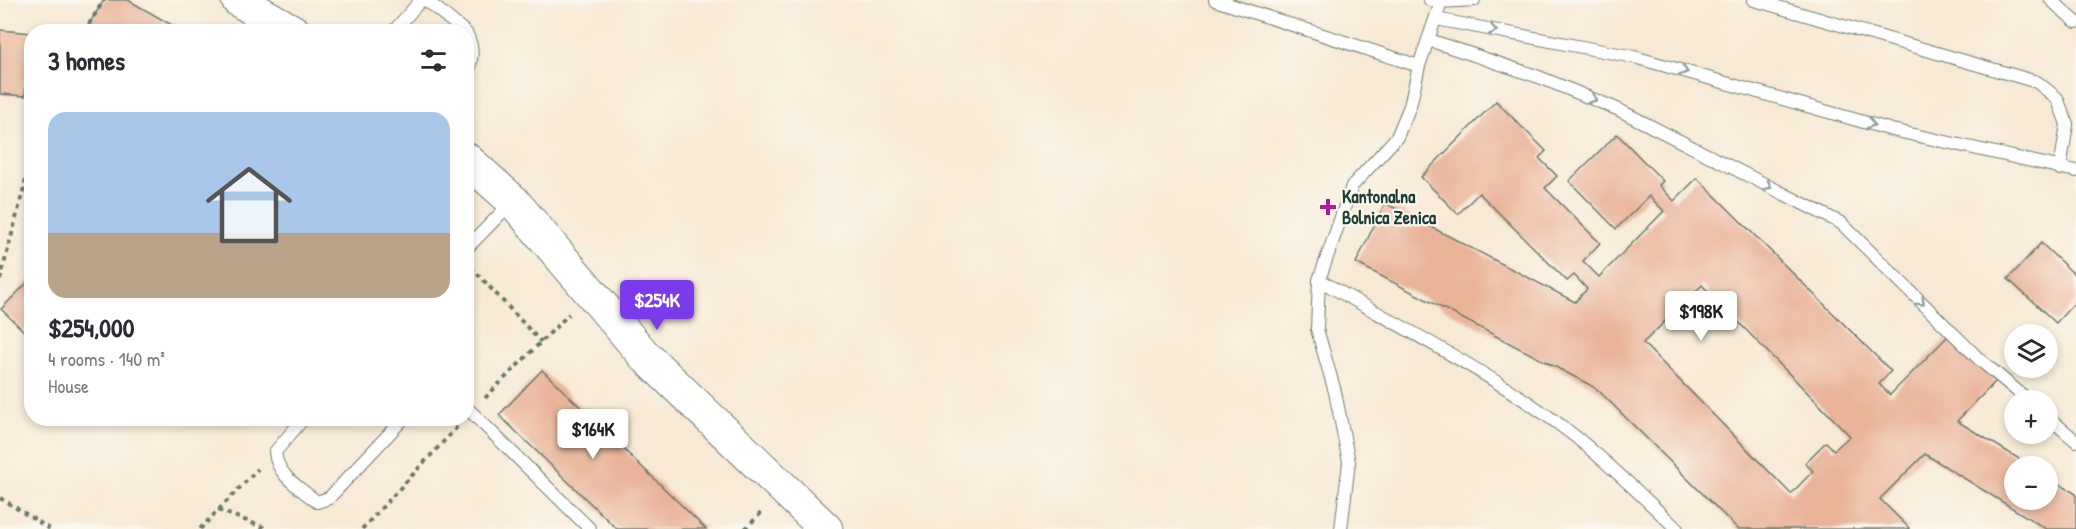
<!DOCTYPE html>
<html lang="en">
<head>
<meta charset="utf-8">
<style>
	:root { --surface:#fff; --page:#f7f7f7; --text:#2b2b33; --muted:#7c7c81; --line:#e1e1e2; --accent:#7c3aed }
	body { margin:0; font-family:"Patrick Hand",sans-serif; background:var(--page); color:var(--text); height:100vh; display:flex; flex-direction:column; font-size:22px; white-space:nowrap }
	* { box-sizing:border-box; margin:0 }
	p { font-size:20px; color:var(--muted) }
	.icon { flex:none; width:33px; height:33px; fill:none; stroke:currentColor; stroke-width:2; stroke-linecap:round; stroke-linejoin:round }
	.map { position:relative; flex:1; overflow:hidden }
	.drawer { position:absolute; left:24px; top:24px; width:450px; height:402px; display:flex; flex-direction:column; background:var(--surface); border-radius:24px; box-shadow:0 3px 9px #0003 }
	.drawer>* { flex:none }
	.controls { position:absolute; left:2004px; top:324px; display:grid; gap:12px }
	.controls a { display:grid; place-items:center; width:54px; height:54px; border-radius:50%; background:var(--surface); box-shadow:0 3px 9px #0003; font-size:30px }
	.price { position:absolute; translate:-50% -51px; padding:0 14px; border-radius:6px; background:#fff; color:#222; font-size:20px; line-height:39px; filter:drop-shadow(0 2px 3px #0008) }
	.price::after { content:''; position:absolute; left:50%; top:36px; width:18px; height:14px; margin-left:-9px; background:inherit; clip-path:polygon(0 0,100% 0,50% 100%) }
	.price.on { background:var(--accent); color:#fff }
	ul { padding:0; list-style:none }
	li { display:grid; align-content:center; gap:12px; height:318px; padding:0 24px }
	li+li { border-top:2px solid var(--line) }
	li span { display:grid; place-items:center; height:186px; border-radius:18px; color:#555 }
	li>.icon { margin-inline-start:auto }
	span .icon { width:108px; height:108px; fill:#fffc; stroke-width:1 }
	li b { font-size:26px }
	h2 { display:flex; justify-content:space-between; align-items:center; height:72px; padding:0 24px; font-size:26px }
	.map>svg:first-child { display:block }
	.building { fill:#e9b498; fill-rule:evenodd }
	.lines { fill:none; stroke-linecap:round; stroke-linejoin:round }
	.lane-casing { stroke:#6b796c; stroke-width:14 }
	.secondary-casing { stroke:#6b796c; stroke-width:35 }
	.path { stroke:#6b796c; stroke-width:4; stroke-dasharray:4.5 4.5; stroke-linecap:butt }
	.lane { stroke:#fff; stroke-width:12 }
	.secondary { stroke:#fff; stroke-width:33 }
	.oneway { stroke:#8f9e9a }
	.poi-dot { fill:#b5179e; stroke:#fbf7ec; stroke-width:2 }
	.labels { text-anchor:middle; stroke-width:4.5; stroke-linejoin:round; paint-order:stroke }
	.poi-label { font-size:18px; font-weight:bold; fill:#1f3d34; stroke:#fbf7ec; text-anchor:start }
</style>
</head>
<body>
<div class="map">
<svg width="2076" height="529" viewBox="0 0 2076 529">
	<rect width="100%" height="100%" fill="#fbf7ec"/>
	<filter id="ink" filterUnits="userSpaceOnUse"><feTurbulence type="fractalNoise" baseFrequency=".0167" numOctaves="2"/><feDisplacementMap in="SourceGraphic" scale="12" xChannelSelector="R" yChannelSelector="G"/><feConvolveMatrix kernelMatrix="1 2 1 2 8 2 1 2 1" color-interpolation-filters="sRGB"/></filter>
	<filter id="wash" filterUnits="userSpaceOnUse"><feTurbulence type="fractalNoise" baseFrequency=".008" numOctaves="4" result="noise"/><feDisplacementMap in="SourceGraphic" scale="24" xChannelSelector="R" yChannelSelector="G"/><feGaussianBlur stdDeviation="1.35" result="paint"/><feColorMatrix in="noise" values="0 0 0 0 0 0 0 0 0 0 0 0 0 0 0 0 0 1.4 0 .05"/><feComposite in="paint" operator="in"/></filter>
	<g filter="url(#wash)">
		<rect width="100%" height="100%" fill="#f7e9d4"/>
		<g id="blocks">
			<path class="building" d="M104 0H128L184 32H84Z
				M0 30 31 33 25 96 0 94Z
				M1496 101 1546 151 1539 158 1557 176 1545 188 1600 243 1583 261 1599 277 1664 211 1649 196 1616 229 1569 181 1617 134 1663 181 1659 185 1674 201 1697 178 1891 371 1879 384 1890 395 1949 335 1996 381 1957 421 2031 466H2014V500H2048V477L2076 494V529H2046L1925 454 1880 499 1910 529H1738L1599 391 1590 385 1356 263 1385 203 1575 302 1587 289 1574 275 1567 281 1479 193 1458 214 1421 177ZM1702 285 1850 436 1834 450 1826 442 1805 463 1813 471 1791 494 1643 343Z
				M2041 243 2076 276V301L2056 323 2008 279Z
				M32 278V339L1 309Z
				M542 370 706 529H617L499 415Z"/>
		</g>
	</g>
	<g filter="url(#ink)">
		<use href="#blocks" fill-opacity="0" stroke="#6b796c" stroke-width="1.5"/>
		<g class="lines">
			<defs>
				<path id="lane" d="M426 0 465 32
					M1215 0 1419 66
					M1430 0 1441 2 1474 0
					M1754 0 2037 82 2057 98 2067 124 2060 169
					M2051 0 2076 22
					M1436 19 1634 57 1892 130 2076 171
					M393 32 421 0
					M466 33C476 50 471 62 466 80
					M1429 40 1539 77 1617 109 1841 223 1980 360 2028 400
					M466 249 512 202
					M1319 280C1404 329 1494 374 1572 434 1609 463 1643 497 1677 529
					M466 407 590 529
					M2048 417 2076 441
					M304 418 275 452C277 476 299 487 317 502L329 498 404 418
					M1341 529 1349 462 1335 392 1317 329 1319 280 1352 186 1397 137 1410 106 1419 66 1441 2"/>
				<path id="secondary" d="M238 0 294 32
					M466 159 513 201 644 355 826 529"/>
			</defs>
			<use href="#lane" class="lane-casing"/>
			<use href="#secondary" class="secondary-casing"/>
			<path class="path" d="M84 32 104 0
				M471 267 541 342
				M0 280 32 157
				M485 398 569 314
				M0 498 50 529
				M218 510 268 529
				M200 529 258 469
				M362 529 458 426
				M745 529 763 511"/>
			<use href="#lane" class="lane"/>
			<use href="#secondary" class="secondary"/>
		</g>
		<defs><path id="oneway-chevron" d="M-2-3.5L2.5 0L-2 3.5" fill="none" stroke-width="1.6" stroke-linecap="round" stroke-linejoin="round" transform="scale(1.5)"/></defs>
		<g class="oneway">
			<use href="#oneway-chevron" transform="translate(1493 30) rotate(11)"/>
			<use href="#oneway-chevron" transform="translate(1684 71) rotate(16)"/>
			<use href="#oneway-chevron" transform="translate(1593 99) rotate(22)"/>
			<use href="#oneway-chevron" transform="translate(1871 124) rotate(16)"/>
			<use href="#oneway-chevron" transform="translate(1768 186) rotate(27)"/>
			<use href="#oneway-chevron" transform="translate(1921 302) rotate(45)"/>
		</g>
	</g>
	<path class="poi-dot" d="M1325 198h6v6h6v6h-6v6h-6v-6h-6v-6h6z"/>
	<g class="labels">
		<g class="poi-label">
			<text x="1342" y="203">Kantonalna<tspan x="1342" dy="21">Bolnica Zenica</tspan></text>
		</g>
	</g>
</svg>
<div class="controls">
<a><svg class="icon" aria-label="layers" viewBox="0 0 24 24"><path d="M12 4l9 5-9 5-9-5zM3 14l9 5 9-5"/></svg></a>
<a>+</a>
<a>−</a>
</div>
<b class="price on" style="left:657px;top:331px">$254K</b>
<b class="price" style="left:1701px;top:342px">$198K</b>
<b class="price" style="left:593px;top:460px">$164K</b>
<section class="drawer">
<h2>3 homes<svg class="icon" aria-label="filters" viewBox="0 0 24 24"><path d="M4 7h16M4 17h16"/><circle cx="9" cy="7" r="2"/><circle cx="15" cy="17" r="2"/></svg></h2>
<ul>
<li><span style="background:linear-gradient(#a9c7e8 65%,#b9a48a 0)"><svg class="icon" aria-label="home" viewBox="0 0 24 24"><path d="M3 11l9-7 9 7M6 9v11h12V9"/></svg></span><div><b>$254,000</b><p>4 rooms · 140 m²</p><p>House</p></div></li>
</ul>
</section>
</div>
</body>
</html>
